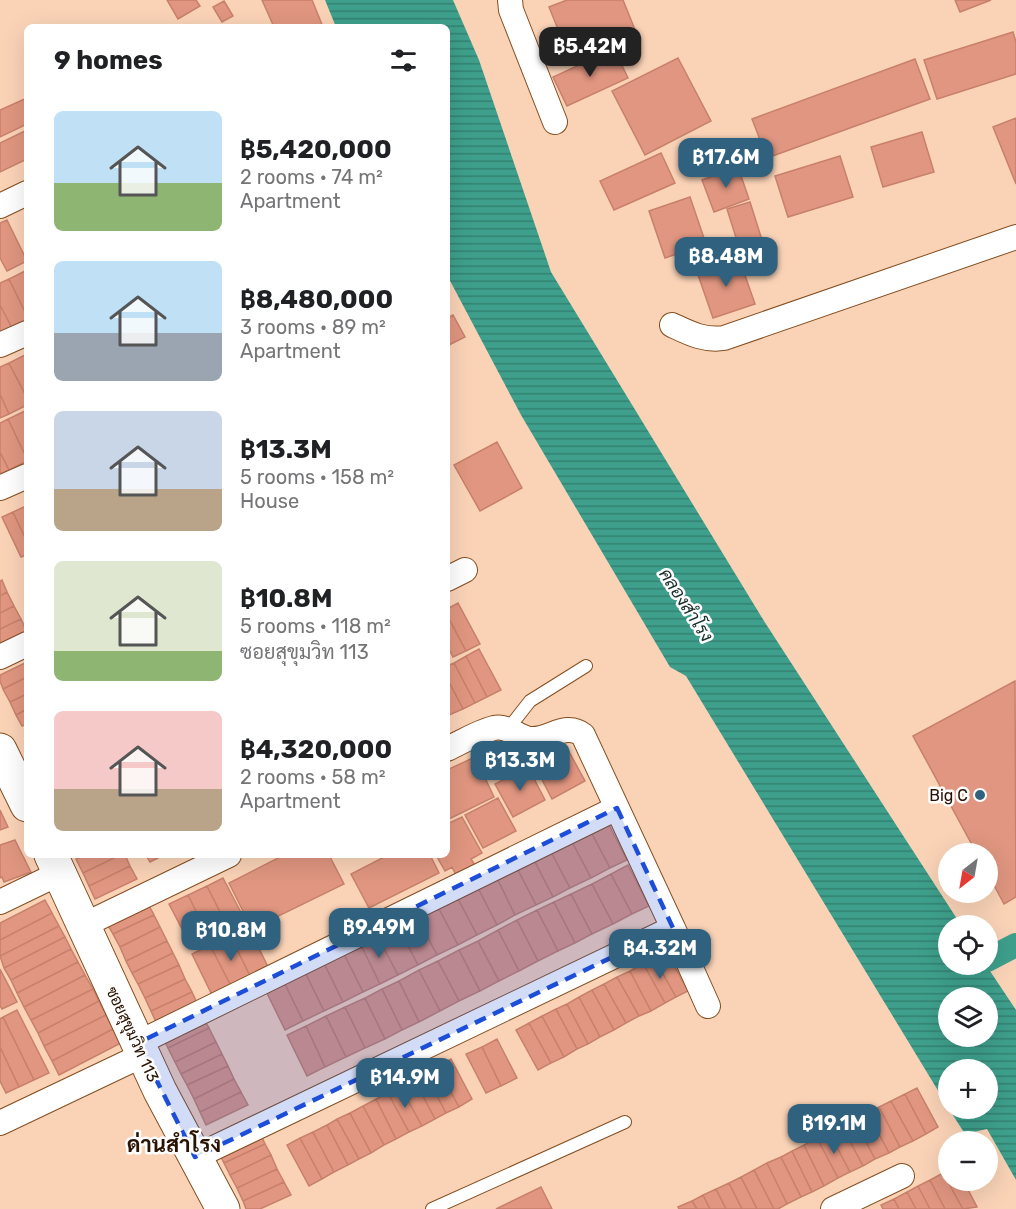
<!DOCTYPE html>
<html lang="en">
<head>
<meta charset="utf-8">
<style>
	:root { --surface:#fff; --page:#f2f2f2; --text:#202124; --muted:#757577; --accent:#30617f }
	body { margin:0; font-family:Rubik,Sarabun,sans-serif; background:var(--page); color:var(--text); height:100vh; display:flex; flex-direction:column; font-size:22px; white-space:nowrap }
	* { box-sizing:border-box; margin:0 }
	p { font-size:20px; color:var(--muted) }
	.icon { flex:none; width:33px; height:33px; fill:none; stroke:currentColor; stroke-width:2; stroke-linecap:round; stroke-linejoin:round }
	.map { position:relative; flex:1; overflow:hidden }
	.panel { position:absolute; left:24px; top:24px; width:426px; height:834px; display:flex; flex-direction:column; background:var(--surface); border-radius:9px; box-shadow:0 6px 24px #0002 }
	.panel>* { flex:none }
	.needle { width:39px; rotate:211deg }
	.tools { position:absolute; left:938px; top:843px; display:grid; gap:12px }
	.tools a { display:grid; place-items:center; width:60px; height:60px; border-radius:50%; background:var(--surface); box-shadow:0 6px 24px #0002; font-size:30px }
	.price { position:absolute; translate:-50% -51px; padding:0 14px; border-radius:12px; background:var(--accent); color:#fff; font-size:20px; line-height:39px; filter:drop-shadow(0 2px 3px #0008) }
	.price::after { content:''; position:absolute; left:50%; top:36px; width:18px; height:14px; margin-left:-9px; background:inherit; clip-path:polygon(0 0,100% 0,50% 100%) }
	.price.active { background:#222; color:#fff }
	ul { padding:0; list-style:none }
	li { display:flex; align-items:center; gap:18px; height:150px; padding:0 30px }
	li span { display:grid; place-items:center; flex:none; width:168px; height:120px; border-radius:9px; color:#555 }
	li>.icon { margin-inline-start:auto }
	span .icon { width:72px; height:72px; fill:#fffc; stroke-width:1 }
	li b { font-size:26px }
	h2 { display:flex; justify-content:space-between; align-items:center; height:72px; padding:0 30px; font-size:26px }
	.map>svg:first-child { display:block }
	.water { fill:url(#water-rules); fill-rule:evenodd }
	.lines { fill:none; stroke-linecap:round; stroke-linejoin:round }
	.canal { stroke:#3ea08c; stroke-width:24 }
	.building { fill:#e09680; stroke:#c8806a; stroke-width:1.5 }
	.lane-casing { stroke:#854e20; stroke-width:14 }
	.street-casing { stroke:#854e20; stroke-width:26 }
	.secondary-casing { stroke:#854e20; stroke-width:35 }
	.lane { stroke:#fff; stroke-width:12 }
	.street { stroke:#fff; stroke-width:24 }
	.secondary { stroke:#fff; stroke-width:33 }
	.marked { fill:#1d4ed8; fill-opacity:0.2; stroke:#1d4ed8; stroke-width:4.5; stroke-dasharray:12 8; stroke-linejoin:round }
	.poi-dot { fill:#30617f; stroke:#fdfdfd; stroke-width:2 }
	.labels { text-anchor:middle; stroke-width:5; stroke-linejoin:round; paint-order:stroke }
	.poi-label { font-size:16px; fill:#2a1302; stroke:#fdfdfd; text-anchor:end }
	.street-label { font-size:16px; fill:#2a1302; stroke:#fdfdfd }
	.water-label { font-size:18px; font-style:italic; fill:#182e29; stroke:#fdfdfd }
	.district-label { font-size:22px; font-weight:bold; fill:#2a1302; stroke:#fdfdfd }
</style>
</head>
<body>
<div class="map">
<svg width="1016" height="1209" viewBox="0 0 1016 1209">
	<defs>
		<pattern id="water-rules" width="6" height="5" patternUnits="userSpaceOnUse" patternTransform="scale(1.5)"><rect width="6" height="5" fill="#3ea08c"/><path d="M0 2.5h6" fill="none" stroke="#348170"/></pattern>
	</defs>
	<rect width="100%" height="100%" fill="#fad3b7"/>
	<path class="water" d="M325 0H453L479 60 551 272 764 621 961 925 948 926V964L986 965 1016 1010V1180L987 1129 965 1134 949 1109 987 1108V1070H948V1107L686 676 670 667 521 415 447 275V27H336ZM948 998H987V1036H948Z"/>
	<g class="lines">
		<path class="canal" d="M987 960 1016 945"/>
	</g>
	<path class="building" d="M167 0H196L200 6 178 19Z
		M262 0H312L323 27H274Z
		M567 0H623L636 32 570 59 549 7Z
		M955 0H991L960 12Z
		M224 1 233 16 222 22 213 7Z
		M1013 32 1016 42V74L937 99 924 60Z
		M614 49 628 78 567 106 553 77Z
		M678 58 711 121 645 155 612 91Z
		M915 59 930 99 767 158 752 119Z
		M27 98V124L0 137V110Z
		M1016 118V184L993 127Z
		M27 130V159L0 172V143Z
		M922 132 934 172 883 187 871 147Z
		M661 153 675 183 614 210 600 181Z
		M840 156 853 197 788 217 775 176Z
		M738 167 749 199 714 212 702 180Z
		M690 197 706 244 665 258 649 211Z
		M750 202 762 240 739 247 727 209Z
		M7 220 27 261 7 271 0 258V223Z
		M739 258 755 304 713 318 697 272Z
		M27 270V316L9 279Z
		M9 279 27 316V321L12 328 0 305V283Z
		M0 305 12 328 0 334Z
		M453 315 465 337 447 346V318Z
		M27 354V398L9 363Z
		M9 363 27 398V405L9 414 0 394V367Z
		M0 394 9 414 0 418Z
		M27 410V459L8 419Z
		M8 419 27 459V461L9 470 0 452V423Z
		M497 442 522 488 480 511 454 465Z
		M0 452 9 470 0 474Z
		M26 506 27 508V542L13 512Z
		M13 512 27 542V555L21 557 2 517Z
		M2 580 7 592 0 596V581Z
		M7 592 14 606 0 613V596Z
		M458 603 480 644 466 651 447 615V609Z
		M14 606 21 619 0 629V613Z
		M447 615 466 651 453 657 447 645Z
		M21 619 27 632 0 645V629Z
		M479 649 501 690 487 697 466 656Z
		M466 656 487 697 475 703 454 663Z
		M27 662V677L3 689 0 681V675Z
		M454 663 475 703 463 709 447 678V666Z
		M27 677V694L10 702 3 689Z
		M447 678 463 709 449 715 447 712Z
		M1015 681 1016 897 1004 904 987 872V854H977L913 736Z
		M27 694V709L16 715 10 702Z
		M27 709V724L22 726 16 715Z
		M567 748 585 781 552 799 535 766Z
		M475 757 494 797 447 820V770Z
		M528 767 545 800 513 817 495 784Z
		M498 798 516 831 483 848 465 815Z
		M0 810 8 827 0 830Z
		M462 817 482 853 471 859 476 867 457 877 452 867 445 871 436 855H447V824Z
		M606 819 627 860 610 868 589 828Z
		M589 828 610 868 591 878 570 838Z
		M570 838 591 878 570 888 549 848Z
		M15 840 31 872 4 882 2 877 0 878V845Z
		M549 848 570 888 553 897 532 856Z
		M84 855H120L83 873 76 859Z
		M120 855H125L130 866 89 886 83 873Z
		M146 855H161L162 856 150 862Z
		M284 855H329L344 884 252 929 229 883Z
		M388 855H430L439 873 369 908 351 874Z
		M532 856 553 897 536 905 515 864Z
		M515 864 536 905 515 915 495 874Z
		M628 865 649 906 632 914 611 874Z
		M130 866 137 879 95 899 89 886Z
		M495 874 515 915 497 925 476 884Z
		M611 874 632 914 613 924 592 884Z
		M223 878 246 922 229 930 207 886Z
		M476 884 497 925 477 935 456 895Z
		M592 884 613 924 592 934 571 894Z
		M207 886 229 930 210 939 188 895Z
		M571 894 592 934 575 943 554 902Z
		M188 895 210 939 192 948 169 904Z
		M456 895 477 935 458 945 437 905Z
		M45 900 52 913 0 940V923Z
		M147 902 154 915 113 934 106 922Z
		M554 902 575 943 558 951 537 910Z
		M437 905 458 945 437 955 416 915Z
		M537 910 558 951 538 961 517 920Z
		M52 913 59 926 0 956V940Z
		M154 915 160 927 120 947 113 934Z
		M416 915 437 955 418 965 397 924Z
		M517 920 538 961 519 971 498 930Z
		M397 924 418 965 398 975 377 935Z
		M59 926 65 937 4 968 0 956Z
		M248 926 270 971 252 980 230 935Z
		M160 927 167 941 126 961 120 947Z
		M498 930 519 971 499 981 478 941Z
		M230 935 252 980 233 990 210 945Z
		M377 935 398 975 380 984 360 943Z
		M65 937 71 949 11 980 4 968Z
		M167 941 173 953 132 973 126 961Z
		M478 941 499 981 480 991 459 950Z
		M360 943 380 984 363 992 343 952Z
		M210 945 233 990 214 999 192 954Z
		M71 949 78 962 17 993 11 980Z
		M459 950 480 991 459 1001 438 961Z
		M666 951 688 991 676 997 654 958Z
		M343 952 363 992 343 1002 323 961Z
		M173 953 179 965 138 984 132 973Z
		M654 958 676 997 665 1003 643 963Z
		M323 961 343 1002 324 1011 304 970Z
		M438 961 459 1001 440 1011 419 970Z
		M78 962 85 975 24 1007 17 993Z
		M643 963 665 1003 651 1011 630 971Z
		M179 965 185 979 145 998 138 984Z
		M0 969 17 1002 2 1009 0 1006Z
		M304 970 324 1011 303 1021 283 980Z
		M419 970 440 1011 419 1022 399 981Z
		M630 971 651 1011 639 1016 617 977Z
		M85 975 93 989 31 1020 24 1007Z
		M617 977 639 1016 626 1023 604 984Z
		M185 979 192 992 151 1011 145 998Z
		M283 980 303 1021 285 1030 265 989Z
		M399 981 419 1022 402 1030 382 989Z
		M604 984 626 1023 614 1030 592 990Z
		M93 989 99 1001 38 1033 31 1020Z
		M382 989 402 1030 385 1039 365 998Z
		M592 990 614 1030 600 1037 579 997Z
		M192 992 198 1005 157 1024 151 1011Z
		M579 997 600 1037 588 1044 567 1004Z
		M365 998 385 1039 365 1048 345 1007Z
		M99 1001 106 1015 44 1046 38 1033Z
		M567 1004 588 1044 577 1049 556 1009Z
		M345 1007 365 1048 346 1057 326 1016Z
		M556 1009 577 1049 564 1057 542 1016Z
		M17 1010 49 1073 34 1080 3 1017Z
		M106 1015 113 1029 52 1061 44 1046Z
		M202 1016 209 1028 168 1048 162 1036Z
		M326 1016 346 1057 325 1067 306 1026Z
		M542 1016 564 1057 551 1063 529 1023Z
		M3 1017 34 1080 19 1087 0 1047V1019Z
		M529 1023 551 1063 538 1070 516 1030Z
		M306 1026 325 1067 307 1076 287 1035Z
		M209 1028 216 1042 175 1062 168 1048Z
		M113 1029 121 1043 59 1075 52 1061Z
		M497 1039 517 1078 501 1086 482 1047Z
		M216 1042 222 1054 181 1074 175 1062Z
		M0 1047 19 1087 6 1093 0 1081Z
		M482 1047 501 1086 486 1093 466 1054Z
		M222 1054 228 1066 187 1085 181 1074Z
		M451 1059 472 1099 459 1107 437 1067Z
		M228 1066 234 1079 194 1099 187 1085Z
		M437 1067 459 1107 446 1113 425 1073Z
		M425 1073 446 1113 435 1119 414 1079Z
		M234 1079 241 1092 200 1112 194 1099Z
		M414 1079 435 1119 422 1126 400 1086Z
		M400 1086 422 1126 409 1132 388 1093Z
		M917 1088 938 1127 926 1134 905 1094Z
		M241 1092 248 1105 206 1125 200 1112Z
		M388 1093 409 1132 396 1139 376 1099Z
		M905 1094 926 1134 913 1141 891 1101Z
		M376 1099 396 1139 384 1145 363 1106Z
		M891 1101 913 1141 900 1147 879 1107Z
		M363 1106 384 1145 371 1153 350 1113Z
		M879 1107 900 1147 889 1153 868 1113Z
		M350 1113 371 1153 359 1159 337 1119Z
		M868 1113 889 1153 875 1159 854 1119Z
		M337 1119 359 1159 348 1165 327 1125Z
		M854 1119 875 1159 863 1166 842 1126Z
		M327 1125 348 1165 334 1172 313 1132Z
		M842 1126 863 1166 850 1172 829 1132Z
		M259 1131 265 1144 224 1163 218 1151Z
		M313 1132 334 1172 322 1179 300 1138Z
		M829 1132 850 1172 838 1178 817 1138Z
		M300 1138 322 1179 309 1186 287 1145Z
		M817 1138 838 1178 824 1186 804 1145Z
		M265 1144 271 1155 230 1175 224 1163Z
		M804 1145 824 1186 812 1192 792 1151Z
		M792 1151 812 1192 801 1197 781 1157Z
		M271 1155 277 1169 237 1188 230 1175Z
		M781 1157 801 1197 787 1204 767 1163Z
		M767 1163 787 1204 778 1209H774L754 1170Z
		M277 1169 284 1182 243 1201 237 1188Z
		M754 1170 774 1209H757L741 1177Z
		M948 1171V1180H963L977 1207 963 1209 943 1173Z
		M943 1173 963 1209H945L930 1180Z
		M741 1177 757 1209H742L729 1183Z
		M930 1180 945 1209H930L918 1186Z
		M284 1182 291 1195 260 1209H246L243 1201Z
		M729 1183 742 1209H726L716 1189Z
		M918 1186 930 1209H916L907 1192Z
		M541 1187 552 1209H496Z
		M716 1189 726 1209H710L703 1195Z
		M907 1192 916 1209H899L894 1199Z
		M703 1195 710 1209H697L692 1201Z
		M894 1199 899 1209H883L881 1205Z
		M692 1201 697 1209H679L678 1207Z"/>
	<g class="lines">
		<defs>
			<path id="lane" d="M508 729 530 701 586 666
				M432 1209 625 1122"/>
			<path id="street" d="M510 0 511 10 555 122
				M0 206 27 193
				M672 325C689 333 704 341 724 338L1016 237
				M0 345 27 333
				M0 488 27 476
				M447 579 465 570
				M0 657 27 644
				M447 749C462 742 478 732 494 728 508 725 517 737 530 739 549 741 565 721 583 735L673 928
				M0 902 60 873
				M84 925 229 855
				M138 1043 617 808
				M0 1123 143 1055
				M195 1157 673 928 708 1006
				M833 1209 902 1176"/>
			<path id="secondary" d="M0 750 27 805
				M51 855 160 1091 223 1209"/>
		</defs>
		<use href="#lane" class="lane-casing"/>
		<use href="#street" class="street-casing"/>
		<use href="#secondary" class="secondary-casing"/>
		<use href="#lane" class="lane"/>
		<use href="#street" class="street"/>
		<use href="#secondary" class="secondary"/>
	</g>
	<path class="marked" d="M617 808 673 928 195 1157 138 1043Z"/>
	<circle class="poi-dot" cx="980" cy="795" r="6"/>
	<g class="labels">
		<g class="poi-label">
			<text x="968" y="801">Big C</text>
		</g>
		<g class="street-label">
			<text transform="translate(133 1034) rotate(65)" y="6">ซอยสุขุมวิท 113</text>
		</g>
		<g class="water-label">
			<text transform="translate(686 605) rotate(57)" y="6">คลองสำโรง</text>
		</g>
		<g class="district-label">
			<text x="174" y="1152">ด่านสำโรง</text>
		</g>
	</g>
</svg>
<div class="tools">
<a><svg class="needle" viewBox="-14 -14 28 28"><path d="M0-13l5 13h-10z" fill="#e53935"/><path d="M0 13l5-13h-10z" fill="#757577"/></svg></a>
<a><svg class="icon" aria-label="locate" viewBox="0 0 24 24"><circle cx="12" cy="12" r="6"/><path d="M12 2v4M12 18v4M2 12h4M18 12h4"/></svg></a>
<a><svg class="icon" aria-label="layers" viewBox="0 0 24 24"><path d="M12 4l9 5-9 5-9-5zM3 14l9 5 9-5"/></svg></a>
<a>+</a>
<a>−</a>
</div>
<b class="price active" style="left:590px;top:78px">฿5.42M</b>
<b class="price" style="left:726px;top:189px">฿17.6M</b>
<b class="price" style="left:726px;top:288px">฿8.48M</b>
<b class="price" style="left:520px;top:792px">฿13.3M</b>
<b class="price" style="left:379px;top:959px">฿9.49M</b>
<b class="price" style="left:231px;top:962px">฿10.8M</b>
<b class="price" style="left:660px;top:980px">฿4.32M</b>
<b class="price" style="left:405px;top:1109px">฿14.9M</b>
<b class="price" style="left:834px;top:1155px">฿19.1M</b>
<section class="panel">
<h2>9 homes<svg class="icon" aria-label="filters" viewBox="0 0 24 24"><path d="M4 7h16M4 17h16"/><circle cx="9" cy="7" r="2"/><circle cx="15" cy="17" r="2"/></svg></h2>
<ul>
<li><span style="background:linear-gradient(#bfe0f5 60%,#8fb573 0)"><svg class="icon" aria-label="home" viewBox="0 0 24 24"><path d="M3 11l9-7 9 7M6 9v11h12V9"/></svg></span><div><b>฿5,420,000</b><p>2 rooms · 74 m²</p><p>Apartment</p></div></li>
<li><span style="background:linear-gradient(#bfe0f5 60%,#9aa5b1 0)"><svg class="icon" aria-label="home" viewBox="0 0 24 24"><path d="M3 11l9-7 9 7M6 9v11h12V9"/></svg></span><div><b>฿8,480,000</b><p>3 rooms · 89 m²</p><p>Apartment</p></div></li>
<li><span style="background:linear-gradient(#c9d6e8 65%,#b9a48a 0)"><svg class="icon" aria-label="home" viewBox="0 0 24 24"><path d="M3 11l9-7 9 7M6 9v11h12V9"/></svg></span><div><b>฿13.3M</b><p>5 rooms · 158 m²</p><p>House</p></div></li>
<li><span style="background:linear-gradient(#dfe7d0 75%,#8fb573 0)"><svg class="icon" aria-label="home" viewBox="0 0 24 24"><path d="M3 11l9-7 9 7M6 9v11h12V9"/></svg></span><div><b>฿10.8M</b><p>5 rooms · 118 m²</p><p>ซอยสุขุมวิท 113</p></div></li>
<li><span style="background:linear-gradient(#f6c9c9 65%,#b9a48a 0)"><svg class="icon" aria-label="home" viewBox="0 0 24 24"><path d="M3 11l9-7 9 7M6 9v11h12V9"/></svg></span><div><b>฿4,320,000</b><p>2 rooms · 58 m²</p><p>Apartment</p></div></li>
</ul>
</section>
</div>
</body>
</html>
